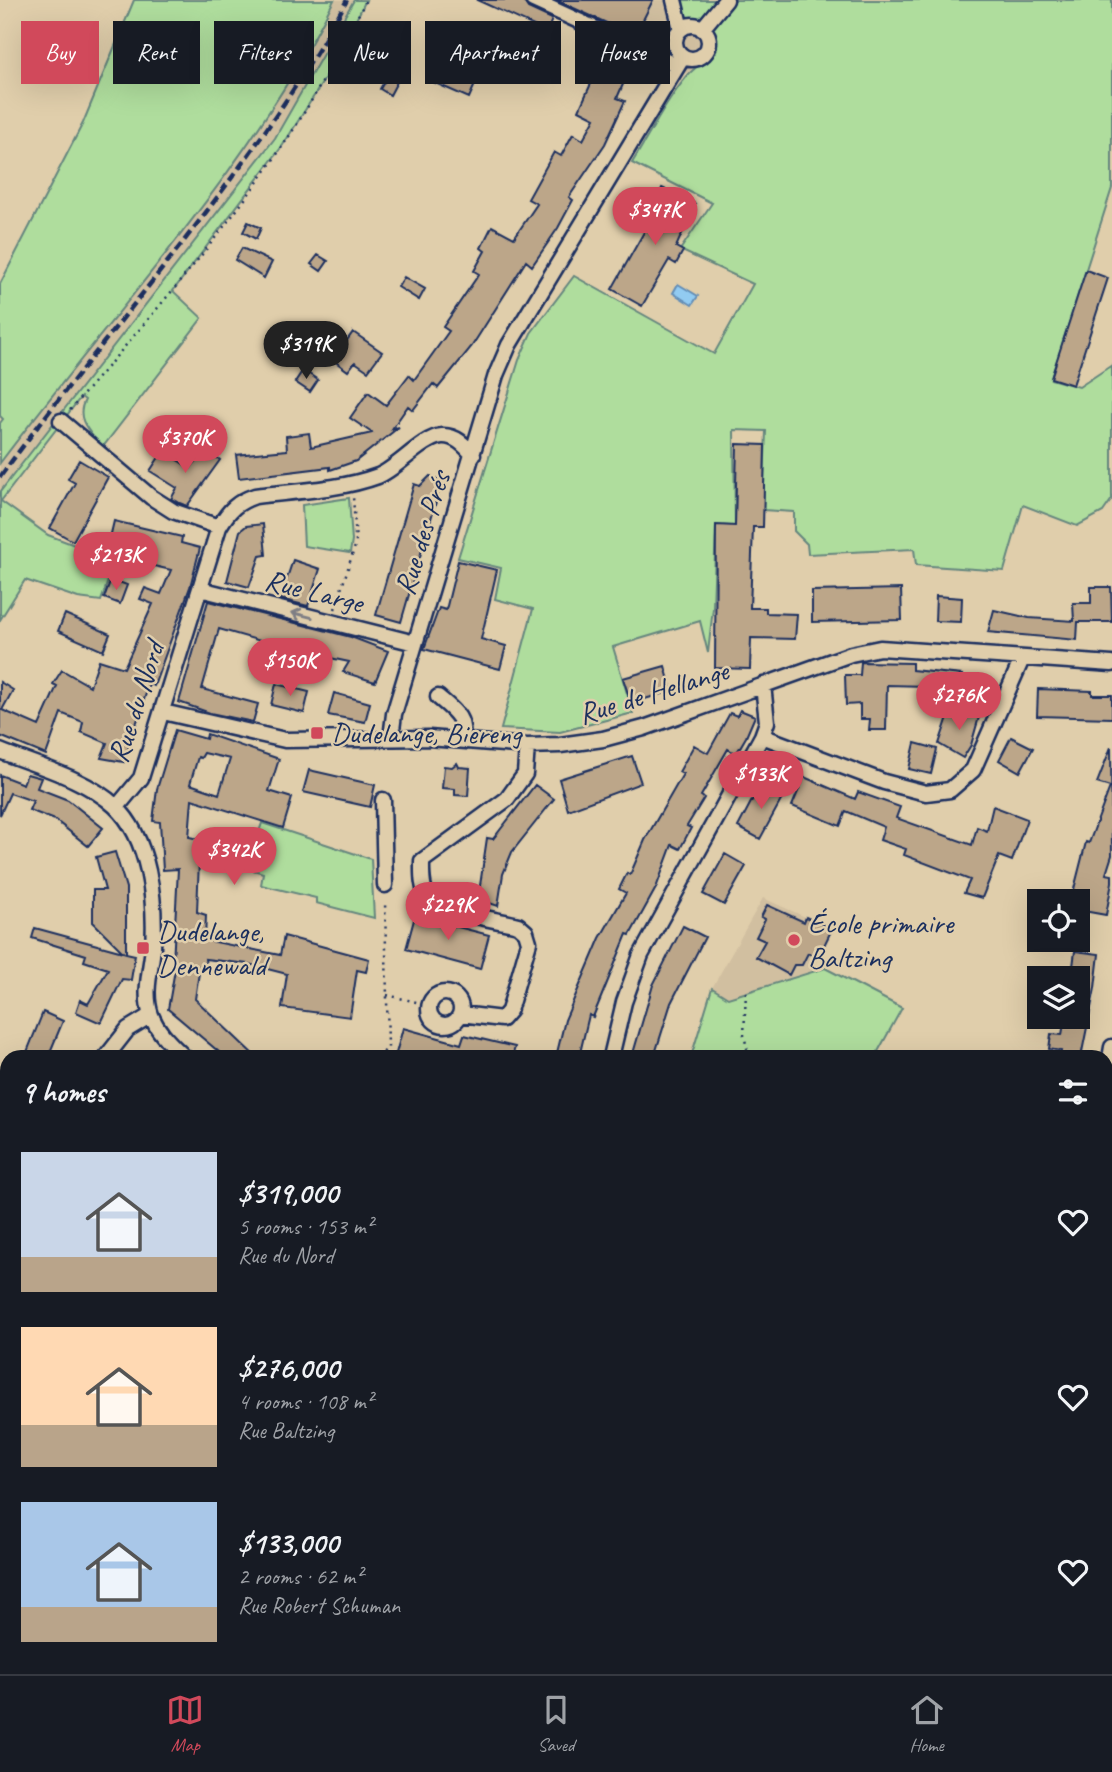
<!DOCTYPE html>
<html lang="en">
<head>
<meta charset="utf-8">
<style>
	:root { --surface:#171b24; --page:#20242c; --text:#f1f3f6; --muted:#9ea1a6; --line:#363941; --accent:#d1495b }
	body { margin:0; font-family:Caveat,sans-serif; background:var(--page); color:var(--text); height:100vh; display:flex; flex-direction:column; font-size:26px; white-space:nowrap }
	* { box-sizing:border-box; margin:0 }
	p { font-size:23px; color:var(--muted) }
	.icon { flex:none; width:38px; height:38px; fill:none; stroke:currentColor; stroke-width:2; stroke-linecap:round; stroke-linejoin:round }
	.map { position:relative; flex:1; overflow:hidden }
	.panel { position:absolute; left:0px; top:1050px; width:1113px; height:625px; display:flex; flex-direction:column; background:var(--surface); border-radius:21px 21px 0 0; box-shadow:0 7px 28px #0002 }
	.panel>* { flex:none }
	.top-card { position:absolute; left:21px; top:21px; width:700px; height:63px; display:flex; gap:14px }
	.tools { position:absolute; left:1027px; top:889px; display:grid; gap:14px }
	.tools a { display:grid; place-items:center; width:63px; height:63px; border-radius:0px; background:var(--surface); box-shadow:0 7px 28px #0002; font-size:35px }
	.price { position:absolute; translate:-50% -60px; padding:0 16px; border-radius:24px; background:var(--accent); color:#fff; font-size:23px; line-height:46px; filter:drop-shadow(0 2px 4px #0008) }
	.price::after { content:''; position:absolute; left:50%; top:42px; width:21px; height:16px; margin-left:-10px; background:inherit; clip-path:polygon(0 0,100% 0,50% 100%) }
	.price.selected { background:#222; color:#fff }
	ul { padding:0; list-style:none }
	li { display:flex; align-items:center; gap:21px; height:175px; padding:0 21px }
	li span { display:grid; place-items:center; flex:none; width:196px; height:140px; border-radius:0px; color:#555 }
	li>.icon { margin-inline-start:auto }
	span .icon { width:84px; height:84px; fill:#fffc; stroke-width:1 }
	li b { font-size:30px }
	h2 { display:flex; justify-content:space-between; align-items:center; height:84px; padding:0 21px; font-size:30px }
	.pill { padding:0 24px; border-radius:0px; background:var(--surface); box-shadow:0 7px 28px #0002; font-size:24px; line-height:63px }
	.pill.selected { background:var(--accent); color:#fff }
	.menu { display:flex; justify-content:space-around; align-items:center; height:98px; border-top:2px solid var(--line); background:var(--surface); font-size:19px; color:var(--muted) }
	.menu a { display:grid; justify-items:center; gap:4px }
	.menu .selected { color:var(--accent) }
	.map>svg:first-child { display:block }
	.built { fill:#d1bfa0 }
	.green { fill:#afdd9d; stroke:#65867e; stroke-width:2 }
	.water { fill:#92cbf1; stroke:#628db6; stroke-width:2 }
	.building { fill:#bca689; stroke:#1b2f5e; stroke-width:2; fill-rule:evenodd }
	.lines { fill:none; stroke-linecap:round; stroke-linejoin:round }
	.minor-casing { stroke:#1b2f5e; stroke-width:19 }
	.path { stroke:#1b2f5e; stroke-width:2.5; stroke-dasharray:2 5; stroke-linecap:butt }
	.minor { stroke:#e0ceab; stroke-width:14 }
	.rail { stroke:#1b2f5e; stroke-width:4.5; stroke-dasharray:10 5; stroke-linecap:butt }
	.oneway { stroke:#7e7e84 }
	.poi-dot { fill:#d1495b; stroke:#e0ceab; stroke-width:2.5 }
	.labels { text-anchor:middle; stroke-width:5; stroke-linejoin:round; paint-order:stroke }
	.street-label { font-size:30px; fill:#1b2f5e; stroke:#e0ceab }
	.poi-label { font-size:30px; fill:#1b2f5e; stroke:#e0ceab; text-anchor:start }
</style>
</head>
<body>
<div class="map">
<svg width="1112" height="1674" viewBox="0 0 1112 1674">
	<rect width="100%" height="100%" fill="#e0ceab"/>
	<filter id="ink" filterUnits="userSpaceOnUse"><feTurbulence type="fractalNoise" baseFrequency=".0143" numOctaves="2"/><feDisplacementMap in="SourceGraphic" scale="14" xChannelSelector="R" yChannelSelector="G"/><feConvolveMatrix kernelMatrix="1 2 1 2 8 2 1 2 1" color-interpolation-filters="sRGB"/></filter>
	<g filter="url(#ink)">
		<path class="built" d="M334 0H354L275 138 0 492V463L261 125 307 54Z
			M533 0H674L708 27 714 43 712 51 709 58 689 74Z
			M763 898 832 929 812 971 728 998 720 995 712 988Z"/>
		<path class="green" d="M134 0H334C249 170 114 311 0 463V423L3 419 0 416V284L83 123Z
			M354 0H366L331 69 283 145 173 291 202 318 102 448C91 433 74 419 85 400L81 397 1 501 48 535 115 560 101 601 78 598 25 580 0 620V492L275 138Z
			M674 0H1112V188L1051 379 1079 387 1112 365V499L1103 512 1077 526 1023 505 1004 571 916 565 914 549 808 554 807 544 794 531V512L763 510 766 431 734 430 735 526 716 525 713 608 708 653 700 621 613 647 633 713 560 732 501 729 533 609 495 599 501 568 458 558 519 360 531 333 574 276 714 354 753 284 680 250 712 203 632 163C650 134 666 101 688 75 698 63 714 60 713 41 712 21 693 20 677 16Z
			M349 498 352 541 350 553 304 546 302 505Z
			M262 823 371 859 374 918 316 903V898L261 885 263 873 247 868Z
			M825 968 902 1008 875 1057H691L712 988 728 998Z
			M1112 1432V1546L1106 1543V1447Z
			M189 1668H591L587 1674H202Z
			M623 1668H676L688 1674H623Z"/>
		<path class="water" d="M678 284 698 296 692 305 673 293Z"/>
		<path class="building" d="M477 0H523L528 8 552 19 547 32Z
			M556 0H653L635 36Z
			M603 43 635 57 617 98 625 101 605 144 569 197 573 200 558 228 532 266 526 261 472 346 438 388 433 384 413 410 408 406 392 429 399 427 356 461 330 470V467L239 478 236 455 287 450 286 436 309 433 311 447 372 433 350 418 368 392 386 405 409 375 414 380 449 331 443 327 479 274 474 271 485 251 481 248 492 226 514 238 537 204 528 199 554 152 561 156 573 134 583 140 595 118 579 110 594 77 588 75Z
			M448 56 481 71 469 98 435 83Z
			M388 75 398 80 390 95 380 89Z
			M662 188 695 204 676 247 683 251 676 264 669 260 642 306 612 289 644 232Z
			M248 222 261 228 256 239 243 232Z
			M242 248 272 262 264 278 235 260Z
			M318 255 328 261 321 271 311 264Z
			M1086 270 1108 278 1073 385 1051 378Z
			M404 277 425 289 419 300 398 287Z
			M353 332 382 352 368 371 355 362 348 371 333 360Z
			M303 370 318 380 310 392 295 382Z
			M737 444 765 445 763 527H753L750 608H766V613L797 614 795 639 751 638 750 669 715 668 716 525 735 526Z
			M206 449 220 460 187 506 177 502 171 499 177 488 150 471 163 451 190 468Z
			M79 460 108 477 73 541 50 528 75 483 68 479Z
			M430 476 442 481 401 622 376 615 414 484 420 486Z
			M114 521 182 537 181 543 200 548 190 587 154 686 149 684 124 762 101 758 107 743 81 732 83 722 61 713 46 755 0 736V682L13 690 2 710 39 726 57 686 53 684 62 670 90 686 99 660 124 668 153 604 140 599 145 588 161 594 171 570 106 555Z
			M263 524 266 555 260 556 249 587 227 581 240 531 246 526Z
			M293 560 320 569 308 606 280 599Z
			M458 561 497 570 481 639 506 646 500 669 424 649 439 608 446 610Z
			M111 579 127 585 120 604 104 598Z
			M1091 587H1111L1112 622H1078L1077 640 988 632 994 610 1029 618 1074 621 1073 603H1091Z
			M901 589 902 620 812 622V591Z
			M936 596 962 598 961 622 935 621Z
			M208 601 351 637 388 651 375 682 343 672 349 662 288 649 219 629 202 689 258 704 253 722 210 713 179 702Z
			M65 614 110 634 103 651 58 631Z
			M861 662 912 663V670L962 675 959 698 927 694 928 686 887 685 886 730H869L870 719H860V704L846 705 845 675H860Z
			M665 666 672 691 631 703 623 678Z
			M276 684 309 692 304 713 271 705Z
			M1038 689 1092 691V695H1112V718L1037 716Z
			M334 693 370 703 365 722 328 715Z
			M952 705 963 709V713L979 717 971 745 963 758 939 744Z
			M740 710 755 716 746 737 736 754 728 749 701 796 704 798 687 826 691 828 680 849 672 845 656 888 630 935 627 934 593 1017 589 1015 579 1057H556L565 1020 600 938 626 893 619 889 627 873 630 875 645 840 683 774 679 772 694 745 708 753 730 713 737 716Z
			M175 730 206 739 207 734 279 759 269 791 292 798 283 828 192 799 189 837 199 839 195 859 199 860 197 912 206 915 205 940 280 955 284 936 369 959 366 972 357 970 350 1017 282 1008 287 974 248 964 205 959 206 967 200 966 195 999 256 1057H225L168 1009 176 964 173 963 178 869 163 870 160 822 153 821 157 789ZM204 753 230 759 219 794 190 784 198 757 201 758Z
			M1011 737 1033 748 1020 772 999 760Z
			M915 743 937 749 931 774 909 769Z
			M1111 747 1112 855 1106 874 1112 875V882L1106 915 1078 910V901H1071L1086 842 1089 843 1110 787 1097 783Z
			M632 756 641 783 568 810 559 779Z
			M457 763 459 767 470 768 468 796 455 795V789L442 788 444 766 452 767Z
			M309 770 375 785 370 807 303 792Z
			M27 774 41 778 37 788 68 800 103 828 88 846 55 820 29 810 33 801 10 793 0 815V775L23 784Z
			M804 777 855 799 858 792 900 807 896 818 972 845 977 827 987 831 993 806 1027 819 1012 861 999 856 982 898 964 893 970 880 904 855 906 849 880 840 884 827 846 811 840 826 792 806Z
			M761 783 784 795 760 839 738 827Z
			M535 785 554 799 512 852 503 874 498 906 478 899 487 838 493 839Z
			M115 852 126 888V953L135 955 131 980 122 979 101 1023 76 1012 80 1000 88 1004 108 969 84 961 86 955 32 938 35 928 123 952 93 922V890H105L96 857Z
			M725 854 746 866 724 905 703 894Z
			M767 905 804 922 806 917 832 929 818 958 808 953 802 965H794L789 975 756 957 765 941 756 937 765 919 761 917Z
			M415 916 489 935 480 969 406 949Z
			M683 926 705 937 671 1003 654 1057H632L653 985Z
			M1075 951 1099 954 1095 988 1081 1057H1060L1061 1051 1049 1049 1051 1034 1062 1035 1065 1017H1078V975L1072 974Z
			M43 1012 63 1021 48 1057H25Z
			M403 1028 461 1044 464 1035 515 1047 512 1057H395Z"/>
		<g class="lines">
			<defs>
				<path id="minor" d="M533 0 677 66
					M674 0 681 29
					M675 42a17 17 0 1 1 34 0a17 17 0 1 1-34 0Z
					M702 29 726 0
					M61 421 151 497 173 511 219 527
					M200 589 415 643
					M438 697C454 711 465 717 462 739
					M163 712 285 740 429 738 527 746 560 745 603 739 644 728 851 654 880 648 1112 664
					M762 736 884 782 926 793 950 790 973 770 1022 659
					M391 738 394 714 496 375 509 345 683 57
					M0 751C37 766 85 778 115 806 150 839 156 902 153 947 151 970 143 992 151 1015 158 1033 171 1044 184 1057
					M383 800 385 885
					M117 807 141 778 219 527C229 510 237 502 255 496 295 491 340 490 378 476 398 468 422 438 442 436 455 435 465 445 473 455
					M429 1009a16 16 0 1 1 32 0a16 16 0 1 1-32 0Z
					M461 1014 502 1019 509 1011 529 942 526 932 518 925C498 920 442 912 429 898 421 889 422 872 422 861L507 799 525 774 527 746
					M106 1057 128 1029 151 1015
					M611 1057 624 1002 641 955 762 736 767 722 763 685
					M1106 1082 1112 1047
					M0 1175 7 1177
					M0 1269 7 1249
					M0 1522 7 1508
					M1106 1559 1112 1562
					M247 1668 259 1674
					M911 1668 931 1674
					M608 1674 612 1668
					M867 1674 869 1668
					M955 1674H957"/>
			</defs>
			<use href="#minor" class="minor-casing"/>
			<path class="path" d="M70 410C144 324 221 238 284 144 315 98 341 49 366 0
				M335 609 356 543 353 496
				M746 992 744 1035 749 1057
				M387 995 429 1005
				M378 1057 388 1048 385 901
				M1106 1499 1112 1490
				M317 1668 330 1674
				M578 1668 590 1674
				M664 1668 676 1674
				M11 1674 14 1668
				M544 1674 549 1668"/>
			<use href="#minor" class="minor"/>
			<path class="rail" d="M0 477C116 318 252 174 347 0"/>
		</g>
		<defs><path id="oneway-shaft" d="M-6 0H5M1.5-3L5.5 0L1.5 3" fill="none" stroke-width="1.6" stroke-linecap="round" stroke-linejoin="round" transform="scale(1.75)"/></defs>
		<use class="oneway" href="#oneway-shaft" transform="translate(302 615) rotate(-166)"/>
	</g>
	<g class="poi-dot">
		<rect x="310" y="726" width="14" height="14" rx="3.5"/>
		<circle cx="794" cy="940" r="7"/>
		<rect x="136" y="941" width="14" height="14" rx="3.5"/>
	</g>
	<g class="labels">
		<g class="street-label">
			<text transform="translate(422 533) rotate(-73)" y="10">Rue des Prés</text>
			<text transform="translate(314 591) rotate(14)" y="10">Rue Large</text>
			<text transform="translate(653 692) rotate(-17)" y="10">Rue de Hellange</text>
			<text transform="translate(136 702) rotate(-72)" y="10">Rue du Nord</text>
		</g>
		<g class="poi-label">
			<text x="331" y="743">Dudelange, Biereng</text>
			<text x="808" y="933">École primaire<tspan x="808" dy="34">Baltzing</tspan></text>
			<text x="157" y="941">Dudelange,<tspan x="157" dy="34">Dennewald</tspan></text>
		</g>
	</g>
</svg>
<div class="tools">
<a><svg class="icon" aria-label="locate" viewBox="0 0 24 24"><circle cx="12" cy="12" r="6"/><path d="M12 2v4M12 18v4M2 12h4M18 12h4"/></svg></a>
<a><svg class="icon" aria-label="layers" viewBox="0 0 24 24"><path d="M12 4l9 5-9 5-9-5zM3 14l9 5 9-5"/></svg></a>
</div>
<b class="price" style="left:655px;top:247px">$347K</b>
<b class="price selected" style="left:306px;top:381px">$319K</b>
<b class="price" style="left:185px;top:475px">$370K</b>
<b class="price" style="left:116px;top:592px">$213K</b>
<b class="price" style="left:290px;top:698px">$150K</b>
<b class="price" style="left:959px;top:732px">$276K</b>
<b class="price" style="left:761px;top:811px">$133K</b>
<b class="price" style="left:234px;top:887px">$342K</b>
<b class="price" style="left:448px;top:942px">$229K</b>
<div class="top-card">
<a class="pill selected">Buy</a>
<a class="pill">Rent</a>
<a class="pill">Filters</a>
<a class="pill">New</a>
<a class="pill">Apartment</a>
<a class="pill">House</a>
</div>
<section class="panel">
<h2>9 homes<svg class="icon" aria-label="filters" viewBox="0 0 24 24"><path d="M4 7h16M4 17h16"/><circle cx="9" cy="7" r="2"/><circle cx="15" cy="17" r="2"/></svg></h2>
<ul>
<li><span style="background:linear-gradient(#c9d6e8 75%,#b9a48a 0)"><svg class="icon" aria-label="home" viewBox="0 0 24 24"><path d="M3 11l9-7 9 7M6 9v11h12V9"/></svg></span><div><b>$319,000</b><p>5 rooms · 153 m²</p><p>Rue du Nord</p></div><svg class="icon" aria-label="heart" viewBox="0 0 24 24"><path d="M12 20l-8-8c-3-5 5-10 8-4 3-6 11-1 8 4z"/></svg></li>
<li><span style="background:linear-gradient(#ffd9b3 70%,#b9a48a 0)"><svg class="icon" aria-label="home" viewBox="0 0 24 24"><path d="M3 11l9-7 9 7M6 9v11h12V9"/></svg></span><div><b>$276,000</b><p>4 rooms · 108 m²</p><p>Rue Baltzing</p></div><svg class="icon" aria-label="heart" viewBox="0 0 24 24"><path d="M12 20l-8-8c-3-5 5-10 8-4 3-6 11-1 8 4z"/></svg></li>
<li><span style="background:linear-gradient(#a9c7e8 75%,#b9a48a 0)"><svg class="icon" aria-label="home" viewBox="0 0 24 24"><path d="M3 11l9-7 9 7M6 9v11h12V9"/></svg></span><div><b>$133,000</b><p>2 rooms · 62 m²</p><p>Rue Robert Schuman</p></div><svg class="icon" aria-label="heart" viewBox="0 0 24 24"><path d="M12 20l-8-8c-3-5 5-10 8-4 3-6 11-1 8 4z"/></svg></li>
</ul>
</section>
</div>
<nav class="menu">
<a class="selected"><svg class="icon" aria-label="map" viewBox="0 0 24 24"><path d="M3 6l6-2 6 2 6-2v14l-6 2-6-2-6 2zM9 4v14M15 6v14"/></svg>Map</a>
<a><svg class="icon" aria-label="saved" viewBox="0 0 24 24"><path d="M7 4h10v16l-5-4-5 4z"/></svg>Saved</a>
<a><svg class="icon" aria-label="home" viewBox="0 0 24 24"><path d="M3 11l9-7 9 7M6 9v11h12V9"/></svg>Home</a>
</nav>
</body>
</html>
